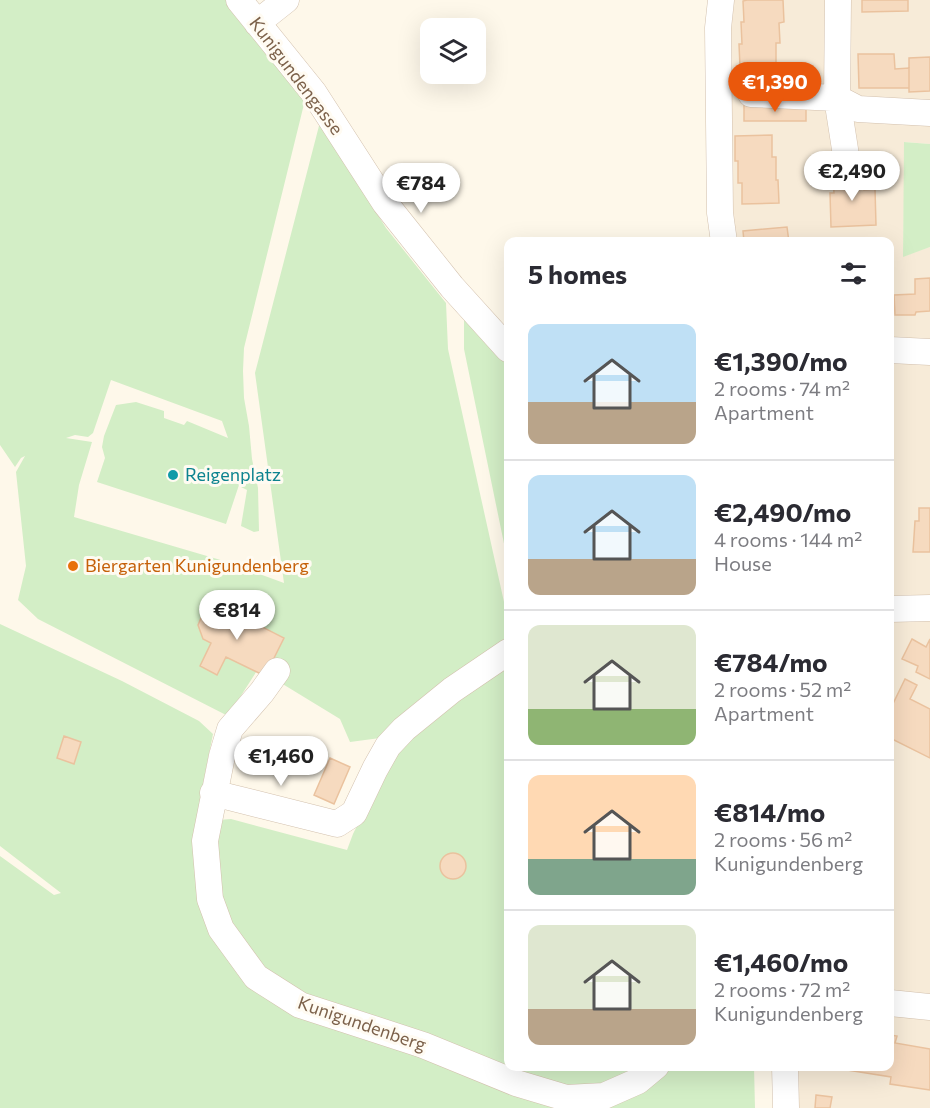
<!DOCTYPE html>
<html lang="en">
<head>
<meta charset="utf-8">
<style>
	:root { --surface:#fff; --page:#f2f2f3; --text:#2b2b33; --muted:#7c7c81; --line:#e1e1e2; --accent:#ea580c }
	body { margin:0; font-family:Commissioner,sans-serif; background:var(--page); color:var(--text); height:100vh; display:flex; flex-direction:column; font-size:22px; white-space:nowrap }
	* { box-sizing:border-box; margin:0 }
	p { font-size:20px; color:var(--muted) }
	.icon { flex:none; width:33px; height:33px; fill:none; stroke:currentColor; stroke-width:2; stroke-linecap:round; stroke-linejoin:round }
	.map { position:relative; flex:1; overflow:hidden }
	.panel { position:absolute; left:504px; top:237px; width:390px; height:834px; display:flex; flex-direction:column; background:var(--surface); border-radius:12px; box-shadow:0 6px 24px #0002 }
	.panel>* { flex:none }
	.controls { position:absolute; left:420px; top:18px; display:grid; gap:12px }
	.controls a { display:grid; place-items:center; width:66px; height:66px; border-radius:12px; background:var(--surface); box-shadow:0 6px 24px #0002; font-size:30px }
	.price { position:absolute; translate:-50% -51px; padding:0 14px; border-radius:21px; background:#fff; color:#222; font-size:20px; line-height:39px; filter:drop-shadow(0 2px 3px #0008) }
	.price::after { content:''; position:absolute; left:50%; top:36px; width:18px; height:14px; margin-left:-9px; background:inherit; clip-path:polygon(0 0,100% 0,50% 100%) }
	.price.active { background:var(--accent); color:#fff }
	ul { padding:0; list-style:none }
	li { display:flex; align-items:center; gap:18px; height:150px; padding:0 24px }
	li+li { border-top:2px solid var(--line) }
	li span { display:grid; place-items:center; flex:none; width:168px; height:120px; border-radius:12px; color:#555 }
	li>.icon { margin-inline-start:auto }
	span .icon { width:72px; height:72px; fill:#fffc; stroke-width:1 }
	li b { font-size:26px }
	h2 { display:flex; justify-content:space-between; align-items:center; height:72px; padding:0 24px; font-size:26px }
	.map>svg:first-child { display:block }
	.residential { fill:#f7ebd8 }
	.green { fill:#d3eec6 }
	.building { fill:#f6dabf; stroke:#eac29e; stroke-width:1.5 }
	.lines { fill:none; stroke-linecap:round; stroke-linejoin:round }
	.minor-casing { stroke:#d3c1ae; stroke-width:27 }
	.minor { stroke:#fff; stroke-width:26 }
	.culture-dot { fill:#0f9aa8; stroke:#fffbf2; stroke-width:2 }
	.food-dot { fill:#e8710a; stroke:#fffbf2; stroke-width:2 }
	.labels { text-anchor:middle; stroke-width:6; stroke-linejoin:round; paint-order:stroke }
	.street-label { font-size:18px; fill:#7c614a; stroke:#fffbf2 }
	.culture-label { font-size:18px; fill:#0d838f; stroke:#fffbf2; text-anchor:start }
	.food-label { font-size:18px; fill:#c56008; stroke:#fffbf2; text-anchor:start }
</style>
</head>
<body>
<div class="map">
<svg width="930" height="1108" viewBox="0 0 930 1108">
	<rect width="100%" height="100%" fill="#fef8ea"/>
	<path class="residential" d="M733 0H930V144L905 142 903 256 930 247V1108H796L795 1067 890 1066V242L735 241 732 218 729 52Z"/>
	<path class="green" d="M0 0H227L305 100 244 348 243 371 244 398 249 426 252 459 258 488 259 531 254 532 241 526 247 490 241 487 244 479H241L226 524 97 482 105 458 102 447 104 436 116 405 136 402 164 411V418L184 425 187 421 228 438 222 421 111 380 93 433 88 437 75 435 66 438 92 442 79 485 74 517 224 561 284 583 255 373 320 122 386 228 446 303 448 349 508 620V638L453 675 380 738 350 742 340 719 258 669 228 716 38 619 18 600 26 566 16 472 25 456 21 458 15 467 0 445Z
		M904 142 930 144V247L903 257Z
		M464 318 508 366V563L464 349Z
		M0 624 122 681 199 721 213 734 204 779 196 850 249 976 572 1108H0V856L54 895 61 893 0 846Z
		M508 665V1066L640 1067 609 1088 569 1091 308 1001 268 973 242 945 217 900 218 820 231 819 347 850 353 834 389 761 424 722Z
		M667 1067H754L755 1108H577Z"/>
	<path class="building" d="M747 0H783L784 22 779 23 780 43H776V66L740 67 739 44H742L741 22H744L743 1Z
		M862 0H908V11L862 12Z
		M858 54H894L895 69 909 68V88H859Z
		M930 57V91L909 92V58Z
		M776 69H806V80L777 81Z
		M744 104 806 105V121H744Z
		M772 135V157H776V180H778L779 203 742 204V183H738V161H735V136Z
		M863 174 864 190 875 189 876 225 831 227 830 193H834L833 175Z
		M787 227 789 242H744L743 231Z
		M930 278V311L916 312 915 315H895L894 295 915 294V279Z
		M890 388H892V432H890Z
		M919 508H930V552H913L915 521H919Z
		M219 605 284 638 265 676 226 657 217 675 200 666 211 643 203 639 198 625 204 611Z
		M912 639 926 647 930 639V679L916 672 918 666 902 659Z
		M905 679 917 685 910 699 930 709V758L890 738V710Z
		M64 736 81 742 74 764 57 758Z
		M330 758 350 767 334 804 314 795Z
		M440 866a13 13 0 1 1 26 0a13 13 0 1 1-26 0Z
		M890 1035 897 1036 895 1043 930 1049V1090L890 1084 891 1077 834 1068 835 1066H890Z
		M816 1095 832 1097 830 1108H815Z"/>
	<g class="lines">
		<defs>
			<path id="minor" d="M239 0 314 93 385 203 452 287 508 349
				M721 0 718 28 720 213 724 242
				M838 0 837 98 858 109 930 113
				M257 23 286 0
				M751 94 837 98 847 162
				M890 350 930 352
				M890 609 930 608
				M277 671 262 692 230 729 222 756 205 841 210 899 221 929 256 977 300 1005 423 1045 516 1083 566 1098 604 1096 638 1081 656 1066
				M213 793 337 824 354 813 375 769 388 746 404 729 452 690 508 652
				M890 1003 930 1007
				M785 1066 786 1108"/>
		</defs>
		<use href="#minor" class="minor-casing"/>
		<use href="#minor" class="minor"/>
	</g>
	<circle class="culture-dot" cx="173" cy="475" r="6"/>
	<circle class="food-dot" cx="73" cy="566" r="6"/>
	<g class="labels">
		<g class="street-label">
			<text transform="translate(296 76) rotate(53)" y="6">Kunigundengasse</text>
			<text transform="translate(362 1024) rotate(19)" y="6">Kunigundenberg</text>
		</g>
		<g class="culture-label">
			<text x="185" y="481">Reigenplatz</text>
		</g>
		<g class="food-label">
			<text x="85" y="572">Biergarten Kunigundenberg</text>
		</g>
	</g>
</svg>
<div class="controls">
<a><svg class="icon" aria-label="layers" viewBox="0 0 24 24"><path d="M12 4l9 5-9 5-9-5zM3 14l9 5 9-5"/></svg></a>
</div>
<b class="price active" style="left:775px;top:113px">€1,390</b>
<b class="price" style="left:852px;top:202px">€2,490</b>
<b class="price" style="left:421px;top:214px">€784</b>
<b class="price" style="left:237px;top:641px">€814</b>
<b class="price" style="left:281px;top:787px">€1,460</b>
<section class="panel">
<h2>5 homes<svg class="icon" aria-label="filters" viewBox="0 0 24 24"><path d="M4 7h16M4 17h16"/><circle cx="9" cy="7" r="2"/><circle cx="15" cy="17" r="2"/></svg></h2>
<ul>
<li><span style="background:linear-gradient(#bfe0f5 65%,#b9a48a 0)"><svg class="icon" aria-label="home" viewBox="0 0 24 24"><path d="M3 11l9-7 9 7M6 9v11h12V9"/></svg></span><div><b>€1,390/mo</b><p>2 rooms · 74 m²</p><p>Apartment</p></div></li>
<li><span style="background:linear-gradient(#bfe0f5 70%,#b9a48a 0)"><svg class="icon" aria-label="home" viewBox="0 0 24 24"><path d="M3 11l9-7 9 7M6 9v11h12V9"/></svg></span><div><b>€2,490/mo</b><p>4 rooms · 144 m²</p><p>House</p></div></li>
<li><span style="background:linear-gradient(#dfe7d0 70%,#8fb573 0)"><svg class="icon" aria-label="home" viewBox="0 0 24 24"><path d="M3 11l9-7 9 7M6 9v11h12V9"/></svg></span><div><b>€784/mo</b><p>2 rooms · 52 m²</p><p>Apartment</p></div></li>
<li><span style="background:linear-gradient(#ffd9b3 70%,#7fa58c 0)"><svg class="icon" aria-label="home" viewBox="0 0 24 24"><path d="M3 11l9-7 9 7M6 9v11h12V9"/></svg></span><div><b>€814/mo</b><p>2 rooms · 56 m²</p><p>Kunigundenberg</p></div></li>
<li><span style="background:linear-gradient(#dfe7d0 70%,#b9a48a 0)"><svg class="icon" aria-label="home" viewBox="0 0 24 24"><path d="M3 11l9-7 9 7M6 9v11h12V9"/></svg></span><div><b>€1,460/mo</b><p>2 rooms · 72 m²</p><p>Kunigundenberg</p></div></li>
</ul>
</section>
</div>
</body>
</html>
